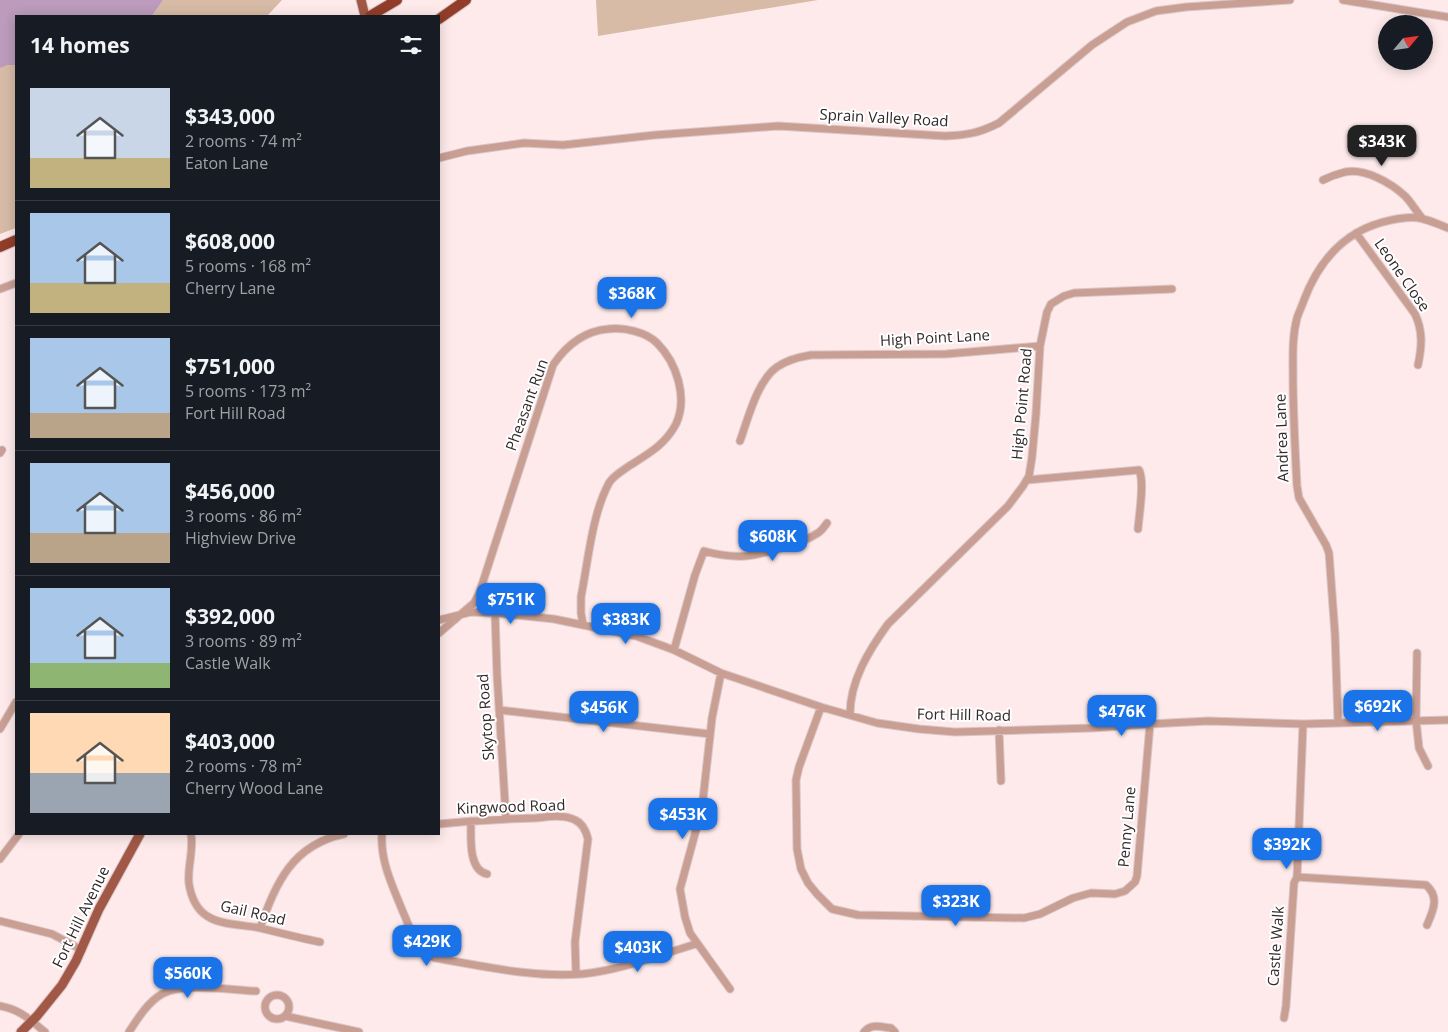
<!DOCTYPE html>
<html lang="en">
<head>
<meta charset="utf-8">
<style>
	:root { --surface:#171b24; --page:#242831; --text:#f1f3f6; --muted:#9ea1a6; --line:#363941; --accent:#1a73e8 }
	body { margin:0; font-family:"Open Sans",sans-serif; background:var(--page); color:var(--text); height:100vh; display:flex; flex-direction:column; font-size:19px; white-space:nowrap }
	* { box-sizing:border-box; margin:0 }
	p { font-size:16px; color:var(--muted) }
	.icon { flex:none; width:28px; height:28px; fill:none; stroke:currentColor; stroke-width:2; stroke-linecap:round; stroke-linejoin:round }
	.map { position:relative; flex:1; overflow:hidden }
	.sheet { position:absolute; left:15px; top:15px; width:425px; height:820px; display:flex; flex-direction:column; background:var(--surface); border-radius:0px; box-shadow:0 2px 12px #0003 }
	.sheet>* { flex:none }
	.needle { width:32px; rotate:61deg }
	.buttons { position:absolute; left:1378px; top:15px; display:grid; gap:10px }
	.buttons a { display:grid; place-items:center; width:55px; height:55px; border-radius:50%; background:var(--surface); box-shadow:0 2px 12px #0003; font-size:25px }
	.price { position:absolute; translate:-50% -42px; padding:0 11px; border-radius:10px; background:var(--accent); color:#fff; font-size:16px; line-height:32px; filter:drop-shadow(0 1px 2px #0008) }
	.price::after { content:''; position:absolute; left:50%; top:30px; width:15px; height:11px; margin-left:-8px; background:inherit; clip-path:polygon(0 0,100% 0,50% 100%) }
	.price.active { background:#222; color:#fff }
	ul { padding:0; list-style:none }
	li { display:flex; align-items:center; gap:15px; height:125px; padding:0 15px }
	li+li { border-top:1px solid var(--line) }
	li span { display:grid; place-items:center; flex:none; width:140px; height:100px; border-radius:0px; color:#555 }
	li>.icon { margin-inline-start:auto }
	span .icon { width:60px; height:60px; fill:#fffc; stroke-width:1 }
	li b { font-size:21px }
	h2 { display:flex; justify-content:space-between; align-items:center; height:60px; padding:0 15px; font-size:21px }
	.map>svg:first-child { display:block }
	.green { fill:#d7bba6 }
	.water { fill:#bc9bbc }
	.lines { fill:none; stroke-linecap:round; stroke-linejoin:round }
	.minor-casing { stroke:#d9c7c8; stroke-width:9 }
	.major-casing { stroke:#d9c7c8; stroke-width:11 }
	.highway-casing { stroke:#d9c7c8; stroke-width:12 }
	.minor { stroke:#c99e93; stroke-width:7 }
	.major { stroke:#a25846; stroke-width:9 }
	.highway { stroke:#913d29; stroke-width:10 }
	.labels { text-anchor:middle; stroke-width:4; stroke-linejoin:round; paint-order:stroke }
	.street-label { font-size:15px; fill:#312829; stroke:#fff }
</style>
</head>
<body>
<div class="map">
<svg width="1448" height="1032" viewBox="0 0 1448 1032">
	<rect width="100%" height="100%" fill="#feeaeb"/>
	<path class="green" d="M163 0H282L267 16H152Z
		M596 0H818L598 36Z
		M0 56 16 59V228L0 234Z"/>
	<path class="water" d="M0 0H163L152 16H16V65H7L0 68Z"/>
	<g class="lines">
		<defs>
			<path id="minor" d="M1343 0 1448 17
				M439 158 467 151 524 143 563 145 655 135 778 126 945 136C968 135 979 133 999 123L1092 45 1127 22 1156 11 1186 7 1290 0
				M1323 180C1329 177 1337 174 1345 172 1365 168 1391 183 1405 196 1411 202 1416 211 1422 218
				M1356 233 1415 314C1423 331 1422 346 1418 365
				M0 289 16 283
				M740 441C748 419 757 381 777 367 787 360 799 357 811 355L946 354 1040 346
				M0 453 2 450
				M1027 480 1139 470C1145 481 1139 515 1138 529
				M495 613 497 674 506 819
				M439 620 471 612 495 613 554 619 636 636 674 650 721 673 821 707 877 723 919 729 955 732 1092 728 1150 724 1208 721 1303 724 1448 720
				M439 633 474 603 479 594 553 365C566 346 584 331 608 329 624 327 646 332 657 343 677 363 688 398 676 424 665 445 648 454 629 466 622 471 613 476 609 483 592 514 588 562 581 597V613L583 624
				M674 650 695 575 704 551C718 555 732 557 746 556 760 555 805 542 816 534 821 532 824 527 827 523
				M1417 653 1416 720 1419 748 1428 766
				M721 673 712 718 702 808 680 889 685 917 690 933 730 989
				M821 707 799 767 796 780 797 849 801 869 808 883 817 894 832 909 858 915 1024 918 1040 914 1073 898 1091 893 1115 894 1125 891 1135 882 1137 876 1150 724
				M499 710 710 734
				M850 714C850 681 869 650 888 624L1008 506 1023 486 1029 476 1032 457 1036 414 1040 346 1047 312 1051 304 1064 296 1074 293 1172 289
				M1338 722 1335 634 1329 553 1326 545 1299 498 1297 486C1295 449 1293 412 1293 375 1293 356 1292 337 1297 318 1299 312 1302 306 1304 300 1315 271 1332 246 1360 231 1375 223 1406 214 1423 219 1432 221 1440 225 1448 228
				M0 729 16 702
				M999 730 1001 781
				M471 821C471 837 468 870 487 874
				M439 824C471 821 504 819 536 818 548 817 565 814 575 820 582 823 586 831 588 839L575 942 576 974
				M191 834C194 852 187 866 189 884 191 896 196 909 207 916 220 925 245 925 260 928 280 933 300 938 320 942
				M382 834C380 861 393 887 403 912 408 923 412 936 419 947 423 953 428 955 435 958 483 966 533 978 582 974 621 970 659 955 696 944
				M0 859 19 834
				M1297 877 1426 885C1440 897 1433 911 1427 925
				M0 921 52 934 82 950
				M260 928C276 883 292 845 344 834
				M265 1007a12 12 0 1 1 24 0a12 12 0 1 1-24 0Z
				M0 1006C21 1010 29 1019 45 1032
				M285 1016 359 1032
				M1284 1018 1286 1006 1294 883 1297 877 1303 724
				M129 1032C138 1018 148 1002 162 994 182 982 232 990 256 991
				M864 1032C871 1023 881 1027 891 1028L895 1032"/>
			<path id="major" d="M361 0 365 16
				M21 1032 37 1016 62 985 76 961 99 909 140 834"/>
			<path id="highway" d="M370 16 397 0
				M439 19 466 0
				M0 247 16 240"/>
		</defs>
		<use href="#minor" class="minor-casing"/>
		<use href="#major" class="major-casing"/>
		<use href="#highway" class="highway-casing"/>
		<use href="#minor" class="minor"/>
		<use href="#major" class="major"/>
		<use href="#highway" class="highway"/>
	</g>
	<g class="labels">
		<g class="street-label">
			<text transform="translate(884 118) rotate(3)" y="5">Sprain Valley Road</text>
			<text transform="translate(1402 275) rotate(55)" y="5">Leone Close</text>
			<text transform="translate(935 338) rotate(-3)" y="5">High Point Lane</text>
			<text transform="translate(1022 404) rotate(-85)" y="5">High Point Road</text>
			<text transform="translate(527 405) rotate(-70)" y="5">Pheasant Run</text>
			<text transform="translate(1282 438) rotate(-92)" y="5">Andrea Lane</text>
			<text transform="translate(964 715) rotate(1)" y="5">Fort Hill Road</text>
			<text transform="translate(486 717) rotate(-94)" y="5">Skytop Road</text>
			<text transform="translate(511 807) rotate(-2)" y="5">Kingwood Road</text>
			<text transform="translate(1127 827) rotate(-85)" y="5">Penny Lane</text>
			<text transform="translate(253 913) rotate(13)" y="5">Gail Road</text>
			<text transform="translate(81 917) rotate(-64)" y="5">Fort Hill Avenue</text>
			<text transform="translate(1276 946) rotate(-86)" y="5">Castle Walk</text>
		</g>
	</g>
</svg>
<div class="buttons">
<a><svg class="needle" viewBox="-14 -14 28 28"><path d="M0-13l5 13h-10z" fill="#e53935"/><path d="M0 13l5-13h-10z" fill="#9ea1a6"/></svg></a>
</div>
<b class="price active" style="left:1382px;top:167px">$343K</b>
<b class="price" style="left:632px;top:319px">$368K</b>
<b class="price" style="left:773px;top:562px">$608K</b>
<b class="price" style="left:511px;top:625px">$751K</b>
<b class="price" style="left:626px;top:645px">$383K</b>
<b class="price" style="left:1378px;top:732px">$692K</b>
<b class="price" style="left:604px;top:733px">$456K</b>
<b class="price" style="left:1122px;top:737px">$476K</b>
<b class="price" style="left:683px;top:840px">$453K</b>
<b class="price" style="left:1287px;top:870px">$392K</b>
<b class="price" style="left:956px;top:927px">$323K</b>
<b class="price" style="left:427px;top:967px">$429K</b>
<b class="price" style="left:638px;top:973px">$403K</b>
<b class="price" style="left:188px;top:999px">$560K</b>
<section class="sheet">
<h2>14 homes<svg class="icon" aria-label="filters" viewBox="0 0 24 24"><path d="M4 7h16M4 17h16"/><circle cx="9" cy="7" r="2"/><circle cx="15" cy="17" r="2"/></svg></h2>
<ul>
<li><span style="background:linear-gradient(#c9d6e8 70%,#c2b280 0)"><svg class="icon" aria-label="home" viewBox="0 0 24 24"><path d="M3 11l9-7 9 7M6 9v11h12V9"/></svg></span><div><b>$343,000</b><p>2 rooms · 74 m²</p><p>Eaton Lane</p></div></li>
<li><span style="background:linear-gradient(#a9c7e8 70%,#c2b280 0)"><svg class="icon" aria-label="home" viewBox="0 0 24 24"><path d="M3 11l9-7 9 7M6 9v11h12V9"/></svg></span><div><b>$608,000</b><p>5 rooms · 168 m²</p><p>Cherry Lane</p></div></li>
<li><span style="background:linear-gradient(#a9c7e8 75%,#b9a48a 0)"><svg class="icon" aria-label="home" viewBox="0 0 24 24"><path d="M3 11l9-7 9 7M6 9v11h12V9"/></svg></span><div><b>$751,000</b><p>5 rooms · 173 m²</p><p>Fort Hill Road</p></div></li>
<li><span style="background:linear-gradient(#a9c7e8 70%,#b9a48a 0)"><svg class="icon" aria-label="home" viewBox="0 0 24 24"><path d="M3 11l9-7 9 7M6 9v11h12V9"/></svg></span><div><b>$456,000</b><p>3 rooms · 86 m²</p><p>Highview Drive</p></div></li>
<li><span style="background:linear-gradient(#a9c7e8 75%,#8fb573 0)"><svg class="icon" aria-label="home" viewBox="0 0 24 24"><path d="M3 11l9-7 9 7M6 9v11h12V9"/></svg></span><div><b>$392,000</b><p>3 rooms · 89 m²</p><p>Castle Walk</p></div></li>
<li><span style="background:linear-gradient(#ffd9b3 60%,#9aa5b1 0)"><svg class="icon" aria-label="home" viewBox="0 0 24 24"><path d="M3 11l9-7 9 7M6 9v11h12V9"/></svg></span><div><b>$403,000</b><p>2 rooms · 78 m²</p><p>Cherry Wood Lane</p></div></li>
</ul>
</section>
</div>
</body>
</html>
